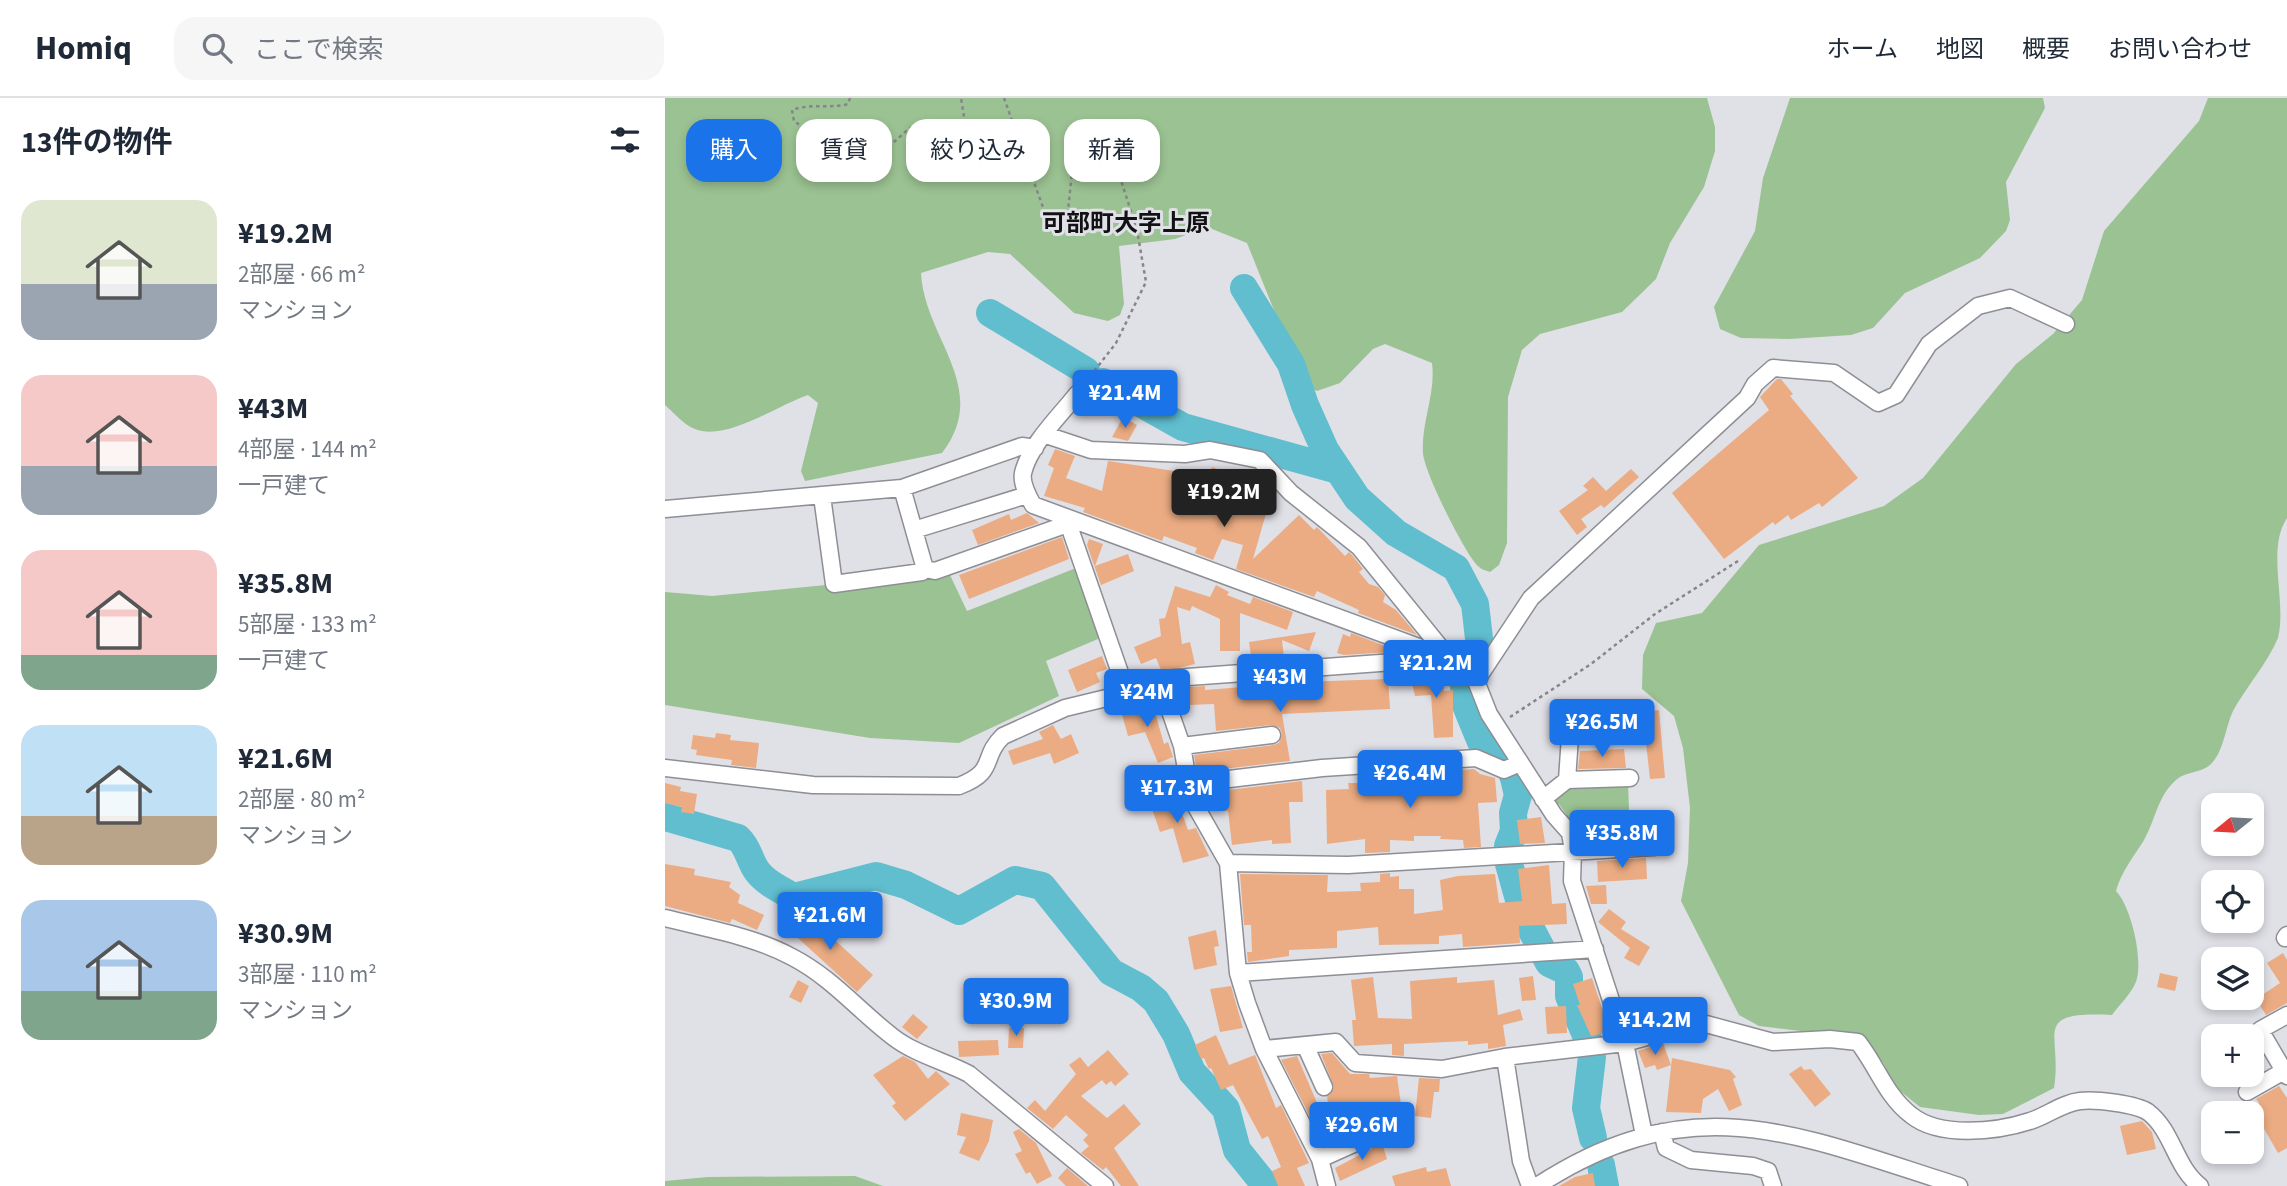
<!DOCTYPE html>
<html lang="ja">
<head>
<meta charset="utf-8">
<style>
	:root { --surface:#fff; --page:#f6f6f7; --text:#1f2937; --muted:#747a83; --line:#e0e1e3; --accent:#1a73e8 }
	body { margin:0; font-family:"Source Sans 3","Noto Sans JP",sans-serif; background:var(--page); color:var(--text); height:100vh; display:flex; flex-direction:column; font-size:26px; white-space:nowrap }
	* { box-sizing:border-box; margin:0 }
	p { font-size:23px; color:var(--muted) }
	.icon { flex:none; width:38px; height:38px; fill:none; stroke:currentColor; stroke-width:2; stroke-linecap:round; stroke-linejoin:round }
	.map { position:relative; flex:1; overflow:hidden }
	.panel { display:flex; flex-direction:column; background:var(--surface); width:665px }
	.panel>* { flex:none }
	.guide { position:absolute; left:21px; top:21px; width:665px; height:63px; display:flex; gap:14px }
	.needle { width:46px; rotate:252deg }
	.buttons { position:absolute; left:1536px; top:695px; display:grid; gap:14px }
	.buttons a { display:grid; place-items:center; width:63px; height:63px; border-radius:14px; background:var(--surface); box-shadow:0 4px 10px #0003; font-size:35px }
	.price { position:absolute; translate:-50% -60px; padding:0 16px; border-radius:7px; background:var(--accent); color:#fff; font-size:23px; line-height:46px; filter:drop-shadow(0 2px 4px #0008) }
	.price::after { content:''; position:absolute; left:50%; top:42px; width:21px; height:16px; margin-left:-10px; background:inherit; clip-path:polygon(0 0,100% 0,50% 100%) }
	.price.active { background:#222; color:#fff }
	ul { padding:0; list-style:none }
	li { display:flex; align-items:center; gap:21px; height:175px; padding:0 21px }
	li span { display:grid; place-items:center; flex:none; width:196px; height:140px; border-radius:21px; color:#555 }
	li>.icon { margin-inline-start:auto }
	span .icon { width:84px; height:84px; fill:#fffc; stroke-width:1 }
	li b { font-size:30px }
	h2 { display:flex; justify-content:space-between; align-items:center; height:84px; padding:0 21px; font-size:30px }
	.tag { padding:0 24px; border-radius:21px; background:var(--surface); box-shadow:0 4px 10px #0003; font-size:24px; line-height:63px }
	.tag.active { background:var(--accent); color:#fff }
	header { display:flex; align-items:center; gap:42px; box-sizing:border-box; height:98px; padding:0 35px; background:var(--surface); border-bottom:2px solid var(--line) }
	header strong { font-size:33px }
	nav { display:flex; gap:38px; margin-inline-start:auto; font-size:24px }
	.search { width:490px; height:63px; background:var(--page); display:flex; align-items:center; gap:18px; box-sizing:border-box; padding:0 24px; border-radius:21px; color:var(--muted); font-size:26px }
	main { display:flex; flex:1; min-height:0 }
	.map>svg:first-child { display:block }
	.green { fill:#9bc292 }
	.lines { fill:none; stroke-linecap:round; stroke-linejoin:round }
	.river { stroke:#60becf; stroke-width:28 }
	.building { fill:#ebac83 }
	.minor-casing { stroke:#8e8e95; stroke-width:19 }
	.path { stroke:#85858a; stroke-width:2.5; stroke-dasharray:3.5 3.5; stroke-linecap:butt }
	.minor { stroke:#fff; stroke-width:16 }
	.labels { text-anchor:middle; stroke-width:6; stroke-linejoin:round; paint-order:stroke }
	.quarter-label { font-size:24px; font-weight:bold; fill:#121215; stroke:#e0e0e7 }
</style>
</head>
<body>
<header>
<strong>Homiq</strong>
<div class="search"><svg class="icon" aria-label="search" viewBox="0 0 24 24"><circle cx="10" cy="10" r="6"/><path d="M15 15l6 6"/></svg>ここで検索</div>
<nav><a>ホーム</a><a>地図</a><a>概要</a><a>お問い合わせ</a></nav>
</header>
<main>
<section class="panel">
<h2>13件の物件<svg class="icon" aria-label="filters" viewBox="0 0 24 24"><path d="M4 7h16M4 17h16"/><circle cx="9" cy="7" r="2"/><circle cx="15" cy="17" r="2"/></svg></h2>
<ul>
<li><span style="background:linear-gradient(#dfe7d0 60%,#9aa5b1 0)"><svg class="icon" aria-label="home" viewBox="0 0 24 24"><path d="M3 11l9-7 9 7M6 9v11h12V9"/></svg></span><div><b>¥19.2M</b><p>2部屋 · 66 m²</p><p>マンション</p></div></li>
<li><span style="background:linear-gradient(#f6c9c9 65%,#9aa5b1 0)"><svg class="icon" aria-label="home" viewBox="0 0 24 24"><path d="M3 11l9-7 9 7M6 9v11h12V9"/></svg></span><div><b>¥43M</b><p>4部屋 · 144 m²</p><p>一戸建て</p></div></li>
<li><span style="background:linear-gradient(#f6c9c9 75%,#7fa58c 0)"><svg class="icon" aria-label="home" viewBox="0 0 24 24"><path d="M3 11l9-7 9 7M6 9v11h12V9"/></svg></span><div><b>¥35.8M</b><p>5部屋 · 133 m²</p><p>一戸建て</p></div></li>
<li><span style="background:linear-gradient(#bfe0f5 65%,#b9a48a 0)"><svg class="icon" aria-label="home" viewBox="0 0 24 24"><path d="M3 11l9-7 9 7M6 9v11h12V9"/></svg></span><div><b>¥21.6M</b><p>2部屋 · 80 m²</p><p>マンション</p></div></li>
<li><span style="background:linear-gradient(#a9c7e8 65%,#7fa58c 0)"><svg class="icon" aria-label="home" viewBox="0 0 24 24"><path d="M3 11l9-7 9 7M6 9v11h12V9"/></svg></span><div><b>¥30.9M</b><p>3部屋 · 110 m²</p><p>マンション</p></div></li>
</ul>
</section>
<div class="map">
<svg width="1622" height="1088" viewBox="0 0 1622 1088">
	<rect width="100%" height="100%" fill="#e0e0e7"/>
	<path class="green" d="M0 0H1042L1050 29V53L1039 89 1005 145 991 181 957 214 875 236 857 252 843 299 842 445 834 467 825 474C819 472 815 471 811 466 798 451 759 374 758 355 756 324 771 296 767 265L720 246 708 251 675 285 652 293 639 287 582 145 542 129 510 141 454 148 459 206 455 217 443 223 409 215 345 156 323 154 256 175C259 240 327 290 277 355L140 383 136 373 153 305 143 297C113 307 61 344 30 331 19 327 9 315 0 307Z
		M1125 0H1378L1380 10 1341 84 1345 122 1341 133 1315 160 1240 195 1208 230 1186 237 1124 241 1076 240 1055 231 1049 209 1090 133 1098 80Z
		M1543 0H1622V420C1601 452 1622 503 1613 540 1602 566 1581 589 1568 613 1560 630 1559 654 1545 667 1536 675 1521 673 1511 682 1492 699 1491 721 1479 742 1468 760 1457 772 1451 793 1466 808 1480 866 1470 886 1465 897 1454 907 1447 917 1364 913 1398 935 1389 990L1338 1016 1314 1017 1255 1009 1229 988 1219 966 1194 940 1094 928 1074 917 1016 803 1023 765 1025 710 1018 650 1009 618 977 591 978 557 991 525 1037 515 1094 447 1219 408 1258 380 1351 266 1388 236 1417 202 1439 133 1534 23Z
		M411 470 440 538 381 563 394 598 294 645 205 640 0 607V494L47 498 284 475 302 513Z
		M963 684 965 739 962 743 920 744 894 706 890 708 891 701 906 687Z
		M190 1078 218 1088H0V1083L43 1079Z"/>
	<g class="lines">
		<path class="river" d="M579 190 626 266 640 307 660 352 692 400 731 435 791 470 810 506 815 549 799 586 800 605 816 644 843 663 849 680 853 697 848 715 849 733 843 748 844 766 858 816 884 865 901 873 904 879V898L924 944 927 959 921 1010 928 1040
			M325 215 421 273
			M438 284 518 329 673 372
			M0 719 73 740C84 750 84 762 92 773 101 785 116 792 129 799L211 778 241 787 294 813 350 782 377 788 446 874 476 890 491 903 511 936 527 974 561 1011 572 1052 601 1088
			M936 1067 940 1088"/>
	</g>
	<path class="building" d="M1112 281H1116L1128 296 1125 298 1193 380 1157 409 1154 405 1126 422 1123 417 1110 427 1108 424 1059 461 1007 395 1104 312 1095 299Z
		M458 319 472 327 463 343 447 339Z
		M390 351 410 358 401 380 437 393 443 363 516 374 510 400 532 408 547 369 590 385V382L602 385 608 391 588 461 634 417 649 432 652 429 680 458 684 454 687 457 698 471 694 474 704 486 713 489 720 497 718 504 731 512 752 537 693 515 694 512 652 493 649 499 571 471 578 447 557 441 548 462 530 455 532 450 499 438 497 443 418 414 420 410 379 398 389 370 383 367Z
		M966 371 974 379 939 410 936 407 916 421 922 429 912 437 894 413 923 392 918 388 928 379 941 393Z
		M362 415 374 425 313 447 307 432 344 416 346 422Z
		M397 439 404 461 304 501 294 477Z
		M424 441 438 446 430 468 463 456 469 473 436 487 422 447Z
		M551 487 564 494 562 497 585 506 588 499 628 514 622 532 575 515V553H555V521L527 508 525 513 512 509 517 546 525 544 530 566 497 574 491 560 476 566 469 549 496 538 494 521 500 520 510 488 545 499Z
		M651 534 644 553 617 542 619 560 587 564 584 544Z
		M686 535 728 551 727 554 679 557 672 555 678 536 685 539Z
		M437 558 442 571 431 575 435 584 412 594 403 572Z
		M778 573 779 593 788 592V639L769 640 766 597 750 598 746 580 733 575Z
		M723 581 725 611 617 616 625 663 532 674 529 657 608 647 614 645 617 636 615 630 606 627 551 633 549 606 524 607V589L540 588V592L590 588 591 598 636 592 635 584Z
		M487 604 499 646 503 644 508 659 493 665 480 634 463 638 456 613Z
		M994 612 1000 680 985 681 979 627H983L981 614Z
		M388 627 396 641 406 636 414 655 389 666 385 655 348 667 343 653 378 641 374 634Z
		M51 635 66 637 65 642 94 645 91 670 66 667 67 662 31 657 32 652 26 651 28 637 50 640Z
		M959 651 961 670 913 671 915 653Z
		M809 671 815 676 830 680 832 704 813 705 816 749 799 750 798 742 775 741 776 738H749V743L725 742V754L700 755V741L662 746 661 692 684 691 683 685H770L769 674Z
		M637 683 638 704H624L626 745 607 746V742L567 747 563 713H546L543 708 542 702 564 701 563 692Z
		M0 685 16 689 15 693 32 696 29 716 16 714 17 709 0 705Z
		M508 690 523 732 531 730 544 758 518 765 508 730 495 734 483 699Z
		M876 719 880 745 855 746 852 722Z
		M981 760 982 781 933 784 932 763Z
		M0 766 30 771 29 777 66 784 64 789 75 797 73 805 99 817 92 832 67 821 65 825 0 808Z
		M884 767 887 806 901 805 902 826 854 828 855 845 798 849 797 836 774 838V846L714 847 713 829 672 833V850L624 852V858L583 864 582 854H587L586 827H579L575 776 663 777 662 794 696 793 695 785 715 784V776L725 775V779L734 778V791H749V816L778 812 775 782 793 778 830 776 834 805 857 803 853 771Z
		M941 787 942 806H926L921 788Z
		M944 811 961 824 956 831 985 849 974 868 959 860 965 850 933 824Z
		M138 813 208 877 192 894 122 830Z
		M551 832 554 848 549 849 552 867 529 872 523 839Z
		M1618 855 1622 862V905L1601 917 1591 901 1615 885 1602 865Z
		M1495 875 1513 879 1510 893 1492 889Z
		M868 878 871 902 857 903 854 880Z
		M708 879 713 920 747 921 745 883 792 879V885L829 882 833 917 855 911 858 922 838 927 841 948 823 951V945L803 947V943L739 946V958L727 957V946L689 948 687 922H691L686 882Z
		M927 880 945 934 926 938 912 907H915L908 886Z
		M133 882 144 888 136 905 124 899Z
		M566 888 578 930 555 934 545 891Z
		M901 908 902 935 882 936 880 909Z
		M248 916 263 929 252 941 237 929Z
		M344 930H359L358 950H343Z
		M551 937 564 967 590 957 611 1010 616 1007 644 1065 632 1070 640 1088H613L607 1073 616 1069 603 1038 597 1041 568 987 556 992 546 970 544 971 539 960 536 961 530 947Z
		M333 942 334 957 294 959 293 943Z
		M998 945 1006 967 992 972 990 967 980 970 973 953Z
		M443 952 464 976 450 988 446 983 441 987 437 982 416 998 442 1020 459 1006 476 1026 449 1050 474 1088H456L441 1069 438 1072 416 1055 424 1048 418 1042 423 1037 401 1017 388 1031 362 1010 370 1002 380 1013 411 976 404 967 415 959 423 969Z
		M667 955 685 976H704L705 980 732 978 739 1028 722 1030 719 1026 709 1025 669 1042 662 999 669 989 656 956Z
		M238 958 250 964 263 981 271 973 285 986 240 1023 227 1008 231 1005 208 977Z
		M632 958 668 1042 659 1046 616 962Z
		M1007 960 1065 972 1071 979 1068 981 1077 1007 1064 1013 1053 991 1038 1001 1036 1015 1001 1014Z
		M1136 968 1139 972 1146 971 1166 996 1150 1009 1124 976Z
		M754 980 775 981 774 994H769L766 1020 750 1018Z
		M1614 988 1622 1000V1050L1613 1055 1587 1010 1594 1005 1591 1001Z
		M296 1015 328 1022 324 1043 314 1063 294 1055 301 1039 292 1037Z
		M1477 1023 1487 1034 1491 1051 1462 1057 1455 1028Z
		M354 1031 371 1045 387 1078 372 1086 365 1074 361 1076 350 1056 357 1053 348 1034Z
		M717 1045 722 1061 675 1083 670 1070Z
		M761 1069 762 1074 781 1070 786 1088H730L727 1078Z
		M402 1070 423 1088H401L393 1080Z
		M928 1075 930 1088H894L910 1079Z"/>
	<g class="lines">
		<defs>
			<path id="minor" d="M412 296C394 319 365 346 358 375 356 385 363 398 368 407L778 558
				M381 337 426 352 520 356 545 352 595 362 626 395 694 449 784 560 811 583 824 616 889 717 905 735 908 752 907 783 960 945 979 1037
				M157 398 169 486 257 474 260 471 237 390
				M0 411 237 390 357 348 370 350
				M249 432 362 397
				M260 471 270 473 397 428 402 422 462 595
				M811 583 866 500 1082 300 1090 286 1108 270 1169 275 1213 305 1231 297 1264 246 1313 208 1345 200 1401 226
				M493 587 497 590 517 648 526 700 563 765 573 875 582 905 599 951 655 1061 662 1088
				M517 648 607 637
				M0 670 148 687 294 688C333 673 315 660 338 638L400 610 487 589 509 580 784 560
				M902 682 906 624 911 619H941L970 615
				M522 686 657 670 811 660 839 672 855 665
				M878 701 902 682 965 680
				M563 765 683 767 989 749
				M0 820C43 831 88 838 127 859 166 879 194 913 228 939 250 956 279 963 304 976L440 1088
				M1620 840 1622 837
				M573 875 930 851
				M1622 917 1595 932 1622 978
				M640 947 659 989
				M599 951 671 944 690 965 777 971 840 959 960 945 1014 930 1041 926 1108 944 1165 941 1193 944C1212 968 1221 998 1246 1017 1274 1040 1331 1034 1365 1023 1382 1018 1397 1005 1415 1003 1430 1001 1471 1006 1483 1014 1508 1033 1510 1069 1535 1088
				M840 959 856 1063 865 1088
				M1582 994 1619 973
				M997 1034 1001 1050 1026 1062 1088 1068 1103 1073 1108 1088
				M655 1061 713 1035
				M872 1088C1028 986 1133 1037 1294 1088"/>
		</defs>
		<use href="#minor" class="minor-casing"/>
		<path class="path" d="M185 0 183 6C164 11 146 5 127 12L129 23C148 37 197 61 221 49 235 42 241 29 257 24L264 29C263 44 254 56 254 70L259 75C282 75 291 60 303 43L296 0
			M339 0 380 115 384 119H399L403 113 411 35 425 31 436 35 453 73 472 132 481 184 451 245 420 285
			M845 619 926 566 990 516 1073 463"/>
		<use href="#minor" class="minor"/>
	</g>
	<g class="labels">
		<g class="quarter-label">
			<text x="461" y="133">可部町大字上原</text>
		</g>
	</g>
</svg>
<div class="buttons">
<a><svg class="needle" viewBox="-14 -14 28 28"><path d="M0-13l5 13h-10z" fill="#e53935"/><path d="M0 13l5-13h-10z" fill="#747a83"/></svg></a>
<a><svg class="icon" aria-label="locate" viewBox="0 0 24 24"><circle cx="12" cy="12" r="6"/><path d="M12 2v4M12 18v4M2 12h4M18 12h4"/></svg></a>
<a><svg class="icon" aria-label="layers" viewBox="0 0 24 24"><path d="M12 4l9 5-9 5-9-5zM3 14l9 5 9-5"/></svg></a>
<a>+</a>
<a>−</a>
</div>
<b class="price" style="left:460px;top:332px">¥21.4M</b>
<b class="price active" style="left:559px;top:431px">¥19.2M</b>
<b class="price" style="left:771px;top:602px">¥21.2M</b>
<b class="price" style="left:615px;top:616px">¥43M</b>
<b class="price" style="left:482px;top:631px">¥24M</b>
<b class="price" style="left:937px;top:661px">¥26.5M</b>
<b class="price" style="left:745px;top:712px">¥26.4M</b>
<b class="price" style="left:512px;top:727px">¥17.3M</b>
<b class="price" style="left:957px;top:772px">¥35.8M</b>
<b class="price" style="left:165px;top:854px">¥21.6M</b>
<b class="price" style="left:351px;top:940px">¥30.9M</b>
<b class="price" style="left:990px;top:959px">¥14.2M</b>
<b class="price" style="left:697px;top:1064px">¥29.6M</b>
<div class="guide">
<a class="tag active">購入</a>
<a class="tag">賃貸</a>
<a class="tag">絞り込み</a>
<a class="tag">新着</a>
</div>
</div>
</main>
</body>
</html>
